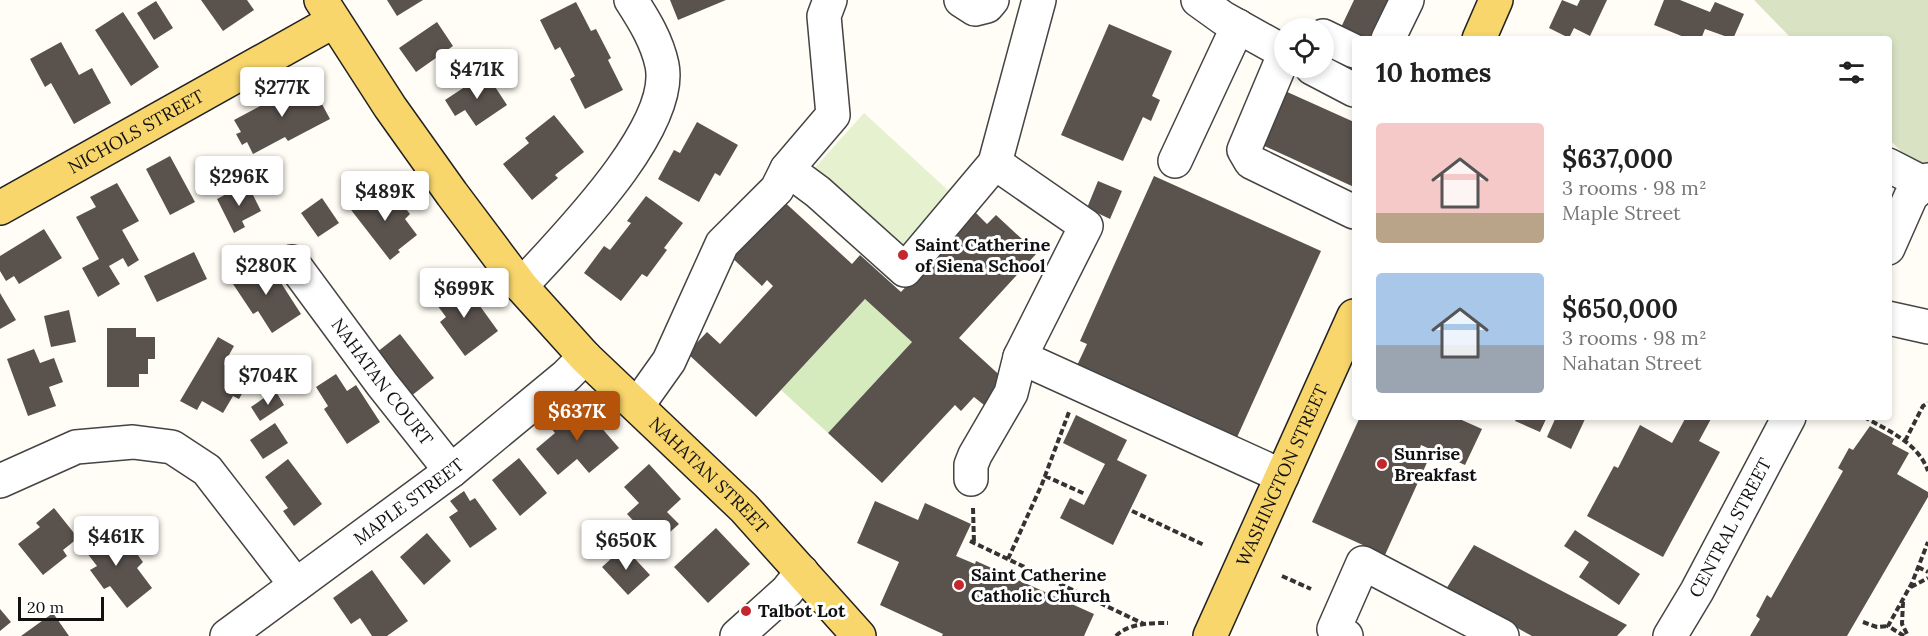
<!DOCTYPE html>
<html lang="en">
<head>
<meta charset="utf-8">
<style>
	:root { --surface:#fff; --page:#f2f2f2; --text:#222; --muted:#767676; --accent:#b45309 }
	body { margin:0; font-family:Lora,serif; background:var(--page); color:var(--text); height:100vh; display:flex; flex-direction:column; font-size:22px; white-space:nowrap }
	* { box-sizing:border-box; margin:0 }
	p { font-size:20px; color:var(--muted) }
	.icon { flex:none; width:33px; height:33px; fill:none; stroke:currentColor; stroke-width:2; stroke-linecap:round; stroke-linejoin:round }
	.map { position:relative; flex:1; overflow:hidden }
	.side { position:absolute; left:1352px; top:36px; width:540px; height:384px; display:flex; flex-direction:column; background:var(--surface); border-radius:6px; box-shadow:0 3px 9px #0003 }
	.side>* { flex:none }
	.buttons { position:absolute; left:1274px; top:18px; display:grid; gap:12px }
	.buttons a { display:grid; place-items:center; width:60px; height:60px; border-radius:50%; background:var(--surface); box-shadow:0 3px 9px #0003; font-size:30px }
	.scale { position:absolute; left:18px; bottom:15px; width:86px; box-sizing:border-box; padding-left:6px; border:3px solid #111; border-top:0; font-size:16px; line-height:21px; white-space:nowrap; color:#111; -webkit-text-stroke:4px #fff; paint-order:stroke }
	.price { position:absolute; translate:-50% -51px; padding:0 14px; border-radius:6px; background:#fff; color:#222; font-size:20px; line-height:39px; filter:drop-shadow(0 2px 3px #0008) }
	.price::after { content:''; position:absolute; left:50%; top:36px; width:18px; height:14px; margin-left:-9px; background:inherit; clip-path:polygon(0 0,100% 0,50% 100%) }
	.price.selected { background:var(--accent); color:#fff }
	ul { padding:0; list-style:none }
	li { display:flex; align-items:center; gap:18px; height:150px; padding:0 24px }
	li span { display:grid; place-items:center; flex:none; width:168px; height:120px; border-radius:6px; color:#555 }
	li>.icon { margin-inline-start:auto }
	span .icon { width:72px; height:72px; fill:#fffc; stroke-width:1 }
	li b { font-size:26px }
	h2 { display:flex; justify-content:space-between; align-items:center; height:72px; padding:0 24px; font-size:26px }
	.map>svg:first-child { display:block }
	.green { fill:#d5ebbd }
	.cemetery { fill:#d9e3c4 }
	.pitch { fill:#e6f2cf }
	.building { fill:#5a524d }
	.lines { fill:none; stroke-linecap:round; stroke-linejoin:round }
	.minor-casing { stroke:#444; stroke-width:36 }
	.major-casing { stroke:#222; stroke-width:36 }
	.path { stroke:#333; stroke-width:4; stroke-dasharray:6 3; stroke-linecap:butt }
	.minor { stroke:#fff; stroke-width:33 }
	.major { stroke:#f9d66b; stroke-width:33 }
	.poi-dot { fill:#c4262e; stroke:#fff; stroke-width:2 }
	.labels { text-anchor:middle; stroke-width:6; stroke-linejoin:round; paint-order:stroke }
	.street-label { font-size:18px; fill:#111; stroke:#fff }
	.poi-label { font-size:18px; font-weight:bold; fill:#111; stroke:#fff; text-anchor:start }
</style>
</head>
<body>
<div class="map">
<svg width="1928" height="636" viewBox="0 0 1928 636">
	<rect width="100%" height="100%" fill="#fffdf5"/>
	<path class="green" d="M865 299 912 342 828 433 781 390Z"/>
	<path class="cemetery" d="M1754 0H1928V164L1918 169 1889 139 1888 39H1792Z"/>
	<path class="pitch" d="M864 113 952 194 901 251 812 171Z"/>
	<path class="building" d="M201 0H247L254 10 223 31Z
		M387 0H423L397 16Z
		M670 0H726L678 20Z
		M1354 0H1399L1381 39 1335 40Z
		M1562 0 1577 6 1580 0H1607L1590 36 1574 28 1569 38 1549 28Z
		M1664 0H1680L1710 12 1715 2 1744 14 1733 39 1705 29 1701 39H1689L1654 25Z
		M156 1 173 28 154 40 137 13Z
		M576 2 591 31 596 29 611 58 608 60 623 90 585 109 570 79 575 76 560 47 555 50 540 20Z
		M123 12 159 67 131 86 95 30Z
		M437 22 453 46 416 72 399 48Z
		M1109 24 1172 51 1152 96 1160 100 1151 121 1143 117 1123 161 1061 135Z
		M61 42 79 75 92 68 111 103 74 124 51 83 45 87 30 59Z
		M486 73 507 105 476 126 465 110 455 116 445 100Z
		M309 80 330 119 288 141 285 137 253 154 247 142 242 145 236 134 241 132 234 120Z
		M1285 91 1354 122V187L1260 144Z
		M554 115 584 152 555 175 558 178 532 200 503 164 529 143 525 138Z
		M697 122 738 145 720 176 715 173 699 202 658 179 674 150 680 153Z
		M170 156 195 202 170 215 146 169Z
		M1154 176 1321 251 1234 444 1074 372 1087 344 1080 341Z
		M1098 181 1122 191 1110 219 1087 208Z
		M117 183 139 221 122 230 139 260 128 267 123 258 109 266 120 284 98 297 82 268 99 259 76 217 96 207 90 197Z
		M247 183 261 211 242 221 245 227 234 233 217 199Z
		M381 189 390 200 395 195 410 214 405 219 417 235 398 250 400 252 390 260 348 206 356 200 360 205Z
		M646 196 683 223 664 248 667 250 647 277 642 274 621 301 584 273 604 246 610 250 631 223 627 221Z
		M779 197 852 264 860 255 901 292 975 212 987 224 996 215 1037 253 959 338 1006 381 984 405 974 397 961 411 955 405 882 483 828 433 912 342 865 299 756 417 687 353 707 332 720 344 773 286 767 280 762 286 727 253Z
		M322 198 339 223 318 237 301 213Z
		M44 229 62 258 19 284 14 276 6 281 0 271V256Z
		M194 252 207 279 157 302 144 276Z
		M265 258 301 314 272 333 258 311 253 314 231 281Z
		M452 281 466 300 472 295 498 331 465 356 440 322 446 317 431 297Z
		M0 293 16 320 0 329Z
		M69 310 76 342 51 347 44 316Z
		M107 328H136V337H155V359H148V374H139V387H107Z
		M400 334 434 378 406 400 372 356Z
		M218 337 234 346 224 364 244 377 241 382 247 385 239 399 233 396 223 413 202 401 197 410 180 401Z
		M34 349 40 363 54 358 63 382 49 387 56 406 28 416 7 359Z
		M336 374 347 391 356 385 380 422 347 444 324 409 328 406 316 387Z
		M275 390 284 405 260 421 251 407Z
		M580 403 619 448 589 473 577 459 558 475 536 449 555 433 551 428Z
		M1076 415 1127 440 1117 460 1147 475 1113 545 1060 518 1070 498 1084 505 1105 464 1063 443Z
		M1360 417H1455L1482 429 1465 465 1421 445 1419 451 1430 456 1385 555 1312 522Z
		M1517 417H1547L1540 432 1515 421Z
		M1556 417H1586L1571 449 1547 437Z
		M1686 417H1712L1699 441 1720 452 1663 557 1587 516 1614 466 1618 468 1640 425 1672 443Z
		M275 423 288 443 263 459 250 440Z
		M1870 426 1894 439 1892 444 1909 453 1897 474 1928 492V497L1847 636H1750L1760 619 1756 616 1767 595 1771 598 1843 471 1838 468 1849 448 1853 450Z
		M519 458 547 493 520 516 492 480Z
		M288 459 322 504 294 526 283 511 288 508 265 477Z
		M649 464 681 499 667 512 679 524 661 540 645 523 640 528 627 514 639 503 624 487Z
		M464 491 470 501 475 498 497 529 470 548 449 517 458 511 450 501Z
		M875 501 918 520 925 503 971 524 956 556 975 564 976 561 1094 614 1084 636H942L943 634 880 605 899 562 857 543Z
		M54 508 78 538 63 550 67 556 43 575 18 544 40 527 36 523Z
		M97 526 116 551 128 542 143 562 137 568 152 588 127 608 110 586 104 589 90 570 97 566 77 540Z
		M716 528 750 564 708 603 674 567Z
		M1575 530 1640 574 1619 605 1579 577 1589 562 1564 546Z
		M427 533 451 561 424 585 400 557Z
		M1474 545 1627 625 1617 636H1532L1446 589Z
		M624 547 650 575 628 595 602 567Z
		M372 570 408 621 387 636H372L360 618 351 624 333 598Z
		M0 609 11 622 0 631Z
		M53 613 69 636H21Z"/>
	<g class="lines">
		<defs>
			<g id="minor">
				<path d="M830 0 824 16 833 115 787 169 818 192 905 270 995 163 1039 0"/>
				<path d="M961 0 975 9 987 6 992 0"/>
				<path d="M1198 0 1223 18 1284 52"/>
				<path d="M1323 36 1354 51"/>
				<path d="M1388 39 1407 0"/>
				<path d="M1284 55 1244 150 1251 162 1354 212"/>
				<path d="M1312 68 1354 90"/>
				<path d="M1175 161 1238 26"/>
				<path d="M995 163 1086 226 1020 357 1282 476"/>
				<path d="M1888 165 1923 183"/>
				<path d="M1888 248 1911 196 1928 180"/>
				<path id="s1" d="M292 262 382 384 451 471"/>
				<path d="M521 286C561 242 675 129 662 65 657 41 644 20 631 0"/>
				<path d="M1888 318 1928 327"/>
				<path d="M637 406 669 361 722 244 777 189 787 169"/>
				<path d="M971 479V465L975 455 1011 393 1020 357"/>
				<path d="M0 481 76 447 133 442 172 447 207 470 296 585"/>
				<path id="s2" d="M227 636 451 471 566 376 585 357"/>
				<path d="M737 636 787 591 802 572"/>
				<path d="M1346 636 1334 629 1363 563 1502 636"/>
				<path id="s3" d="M1670 636 1697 591 1789 417"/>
			</g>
			<g id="major">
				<path id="s4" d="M321 0 390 107 452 194 521 286 585 357 744 508 859 636"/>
				<path d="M1479 39 1496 0"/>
				<path id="s5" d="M0 208 334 21"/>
				<path id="s6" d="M1210 636 1354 316"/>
			</g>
		</defs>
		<use href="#minor" class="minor-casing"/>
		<use href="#major" class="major-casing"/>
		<path class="path" d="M1864 417C1889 431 1918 443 1928 471
			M1905 441 1923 406 1928 403
			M1045 476 1085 494
			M973 508 974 543
			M1132 511 1204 545
			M970 541 1144 624
			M1008 559 1042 484 1069 412
			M1918 567 1928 572
			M1282 576 1311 589
			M1911 587 1928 578
			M1903 602 1902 624 1908 636
			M1863 622 1877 627 1888 626
			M1116 636C1128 623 1152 623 1168 623
			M1904 636 1888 626 1912 583 1928 542"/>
		<use href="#minor" class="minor"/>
		<use href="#major" class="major"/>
	</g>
	<g class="poi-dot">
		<circle cx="903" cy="255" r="6"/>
		<circle cx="1382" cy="464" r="6"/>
		<circle cx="959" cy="585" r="6"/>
		<circle cx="746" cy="611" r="6"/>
	</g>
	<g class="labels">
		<g class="street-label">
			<text dy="6" stroke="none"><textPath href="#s5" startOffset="156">NICHOLS STREET</textPath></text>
			<text dy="6" stroke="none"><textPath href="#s1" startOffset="150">NAHATAN COURT</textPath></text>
			<text dy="6" stroke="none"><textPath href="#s4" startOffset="616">NAHATAN STREET</textPath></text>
			<text dy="6" stroke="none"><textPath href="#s6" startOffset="176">WASHINGTON STREET</textPath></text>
			<text dy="6" stroke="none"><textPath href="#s2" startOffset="226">MAPLE STREET</textPath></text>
			<text dy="6" stroke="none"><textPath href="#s3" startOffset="124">CENTRAL STREET</textPath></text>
		</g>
		<g class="poi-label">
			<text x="915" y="251">Saint Catherine<tspan x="915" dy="21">of Siena School</tspan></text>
			<text x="1394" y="460">Sunrise<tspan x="1394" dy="21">Breakfast</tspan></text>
			<text x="971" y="581">Saint Catherine<tspan x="971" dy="21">Catholic Church</tspan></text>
			<text x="758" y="617">Talbot Lot</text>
		</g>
	</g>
</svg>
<div class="buttons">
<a><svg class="icon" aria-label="locate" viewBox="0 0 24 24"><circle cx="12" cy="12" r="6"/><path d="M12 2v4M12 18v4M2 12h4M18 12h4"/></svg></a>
</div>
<div class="scale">20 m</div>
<b class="price" style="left:477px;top:100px">$471K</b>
<b class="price" style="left:282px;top:118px">$277K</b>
<b class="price" style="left:239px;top:207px">$296K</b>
<b class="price" style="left:385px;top:222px">$489K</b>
<b class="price" style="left:266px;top:296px">$280K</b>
<b class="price" style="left:464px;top:319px">$699K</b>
<b class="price" style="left:268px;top:406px">$704K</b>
<b class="price selected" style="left:577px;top:442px">$637K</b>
<b class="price" style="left:116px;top:567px">$461K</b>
<b class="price" style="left:626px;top:571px">$650K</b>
<section class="side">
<h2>10 homes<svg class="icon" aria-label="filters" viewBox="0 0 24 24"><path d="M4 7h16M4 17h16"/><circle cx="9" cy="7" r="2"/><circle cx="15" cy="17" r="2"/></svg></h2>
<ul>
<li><span style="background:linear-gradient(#f6c9c9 75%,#b9a48a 0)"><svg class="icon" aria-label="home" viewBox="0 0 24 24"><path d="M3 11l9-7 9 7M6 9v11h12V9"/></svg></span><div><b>$637,000</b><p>3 rooms · 98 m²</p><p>Maple Street</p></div></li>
<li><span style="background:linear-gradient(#a9c7e8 60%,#9aa5b1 0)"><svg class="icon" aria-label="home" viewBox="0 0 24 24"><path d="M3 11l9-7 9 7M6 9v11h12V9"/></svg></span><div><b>$650,000</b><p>3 rooms · 98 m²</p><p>Nahatan Street</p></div></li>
</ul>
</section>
</div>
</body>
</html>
